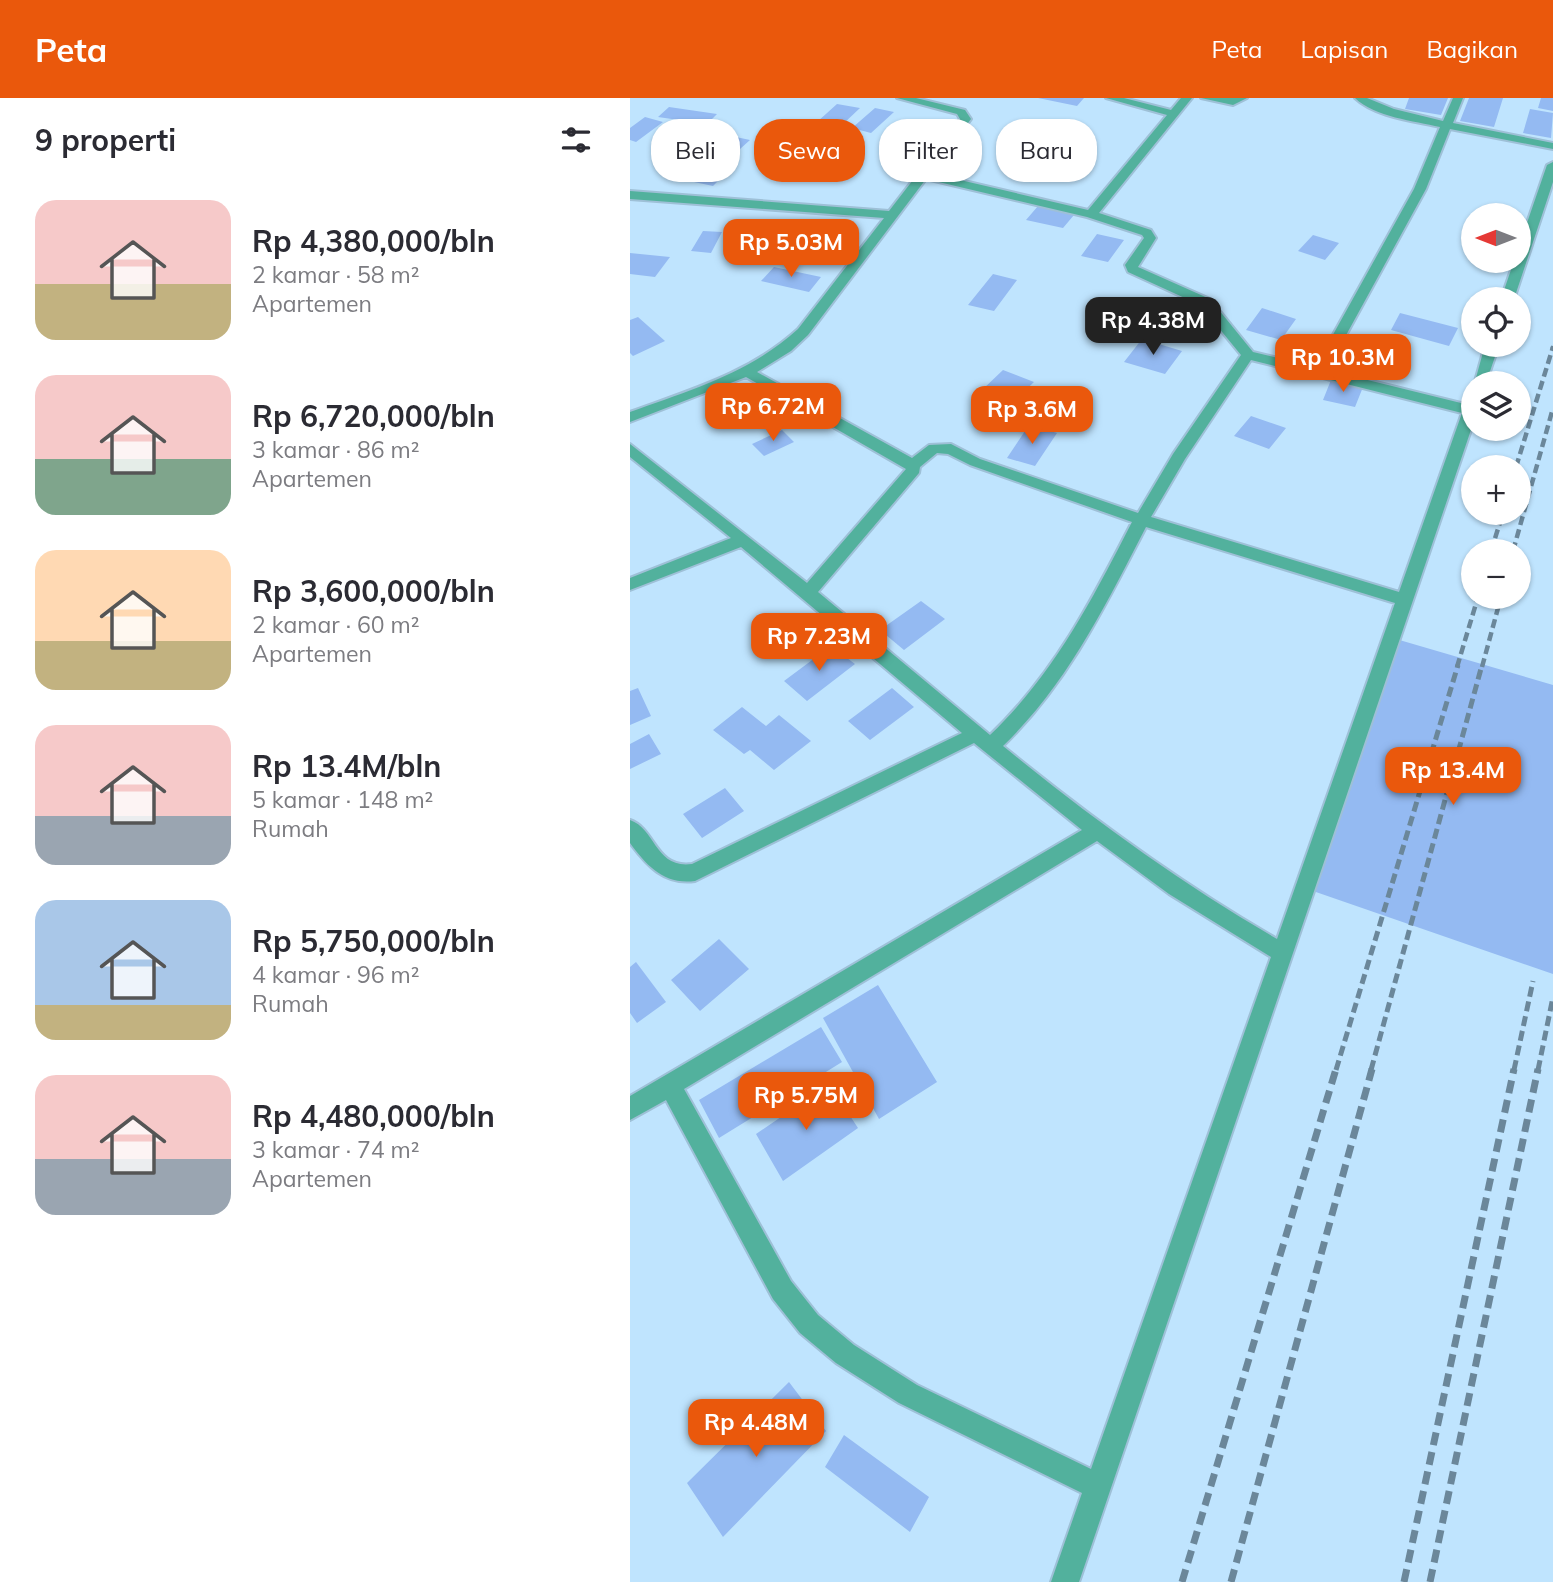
<!DOCTYPE html>
<html lang="id">
<head>
<meta charset="utf-8">
<style>
	:root { --surface:#fff; --page:#f7f7f7; --text:#2b2b33; --muted:#7c7c81; --accent:#ea580c }
	body { margin:0; font-family:Mulish,sans-serif; background:var(--page); color:var(--text); height:100vh; display:flex; flex-direction:column; font-size:26px; white-space:nowrap }
	* { box-sizing:border-box; margin:0 }
	p { font-size:23px; color:var(--muted) }
	.icon { flex:none; width:38px; height:38px; fill:none; stroke:currentColor; stroke-width:2; stroke-linecap:round; stroke-linejoin:round }
	.map { position:relative; flex:1; overflow:hidden }
	.side { display:flex; flex-direction:column; background:var(--surface); width:630px }
	.side>* { flex:none }
	.banner { position:absolute; left:21px; top:21px; width:665px; height:63px; display:flex; gap:14px }
	.needle { width:46px; rotate:270deg }
	.fabs { position:absolute; left:831px; top:105px; display:grid; gap:14px }
	.fabs a { display:grid; place-items:center; width:70px; height:70px; border-radius:50%; background:var(--surface); box-shadow:0 2px 5px #0004; font-size:35px }
	.price { position:absolute; translate:-50% -60px; padding:0 16px; border-radius:14px; background:var(--accent); color:#fff; font-size:23px; line-height:46px; filter:drop-shadow(0 2px 4px #0008) }
	.price::after { content:''; position:absolute; left:50%; top:42px; width:21px; height:16px; margin-left:-10px; background:inherit; clip-path:polygon(0 0,100% 0,50% 100%) }
	.price.active { background:#222; color:#fff }
	ul { padding:0; list-style:none }
	li { display:flex; align-items:center; gap:21px; height:175px; padding:0 35px }
	li span { display:grid; place-items:center; flex:none; width:196px; height:140px; border-radius:21px; color:#555 }
	li>.icon { margin-inline-start:auto }
	span .icon { width:84px; height:84px; fill:#fffc; stroke-width:1 }
	li b { font-size:30px }
	h2 { display:flex; justify-content:space-between; align-items:center; height:84px; padding:0 35px; font-size:30px }
	.tag { padding:0 24px; border-radius:28px; background:var(--surface); box-shadow:0 2px 5px #0004; font-size:24px; line-height:63px }
	.tag.active { background:var(--accent); color:#fff }
	header { display:flex; align-items:center; gap:42px; box-sizing:border-box; height:98px; padding:0 35px; background:var(--accent); color:#fff }
	header strong { font-size:33px }
	nav { display:flex; gap:38px; margin-inline-start:auto; font-size:24px }
	main { display:flex; flex:1; min-height:0 }
	.map>svg:first-child { display:block }
	.building { fill:#94baf2 }
	.lines { fill:none; stroke-linecap:round; stroke-linejoin:round }
	.minor-casing { stroke:#9ec0d7; stroke-width:4 }
	.minor { fill:#52b19d; fill-rule:evenodd }
	.rail-far3 { stroke:#6b879a; stroke-width:3.5; stroke-dasharray:7 3.5; stroke-linecap:butt }
	.rail-far2 { stroke:#6b879a; stroke-width:4.5; stroke-dasharray:9 4.5; stroke-linecap:butt }
	.rail-far1 { stroke:#6b879a; stroke-width:5; stroke-dasharray:10 5; stroke-linecap:butt }
	.rail { stroke:#6b879a; stroke-width:7; stroke-dasharray:13 7; stroke-linecap:butt }
</style>
</head>
<body>
<header>
<strong>Peta</strong>
<nav><a>Peta</a><a>Lapisan</a><a>Bagikan</a></nav>
</header>
<main>
<section class="side">
<h2>9 properti<svg class="icon" aria-label="filters" viewBox="0 0 24 24"><path d="M4 7h16M4 17h16"/><circle cx="9" cy="7" r="2"/><circle cx="15" cy="17" r="2"/></svg></h2>
<ul>
<li><span style="background:linear-gradient(#f6c9c9 60%,#c2b280 0)"><svg class="icon" aria-label="home" viewBox="0 0 24 24"><path d="M3 11l9-7 9 7M6 9v11h12V9"/></svg></span><div><b>Rp 4,380,000/bln</b><p>2 kamar · 58 m²</p><p>Apartemen</p></div></li>
<li><span style="background:linear-gradient(#f6c9c9 60%,#7fa58c 0)"><svg class="icon" aria-label="home" viewBox="0 0 24 24"><path d="M3 11l9-7 9 7M6 9v11h12V9"/></svg></span><div><b>Rp 6,720,000/bln</b><p>3 kamar · 86 m²</p><p>Apartemen</p></div></li>
<li><span style="background:linear-gradient(#ffd9b3 65%,#c2b280 0)"><svg class="icon" aria-label="home" viewBox="0 0 24 24"><path d="M3 11l9-7 9 7M6 9v11h12V9"/></svg></span><div><b>Rp 3,600,000/bln</b><p>2 kamar · 60 m²</p><p>Apartemen</p></div></li>
<li><span style="background:linear-gradient(#f6c9c9 65%,#9aa5b1 0)"><svg class="icon" aria-label="home" viewBox="0 0 24 24"><path d="M3 11l9-7 9 7M6 9v11h12V9"/></svg></span><div><b>Rp 13.4M/bln</b><p>5 kamar · 148 m²</p><p>Rumah</p></div></li>
<li><span style="background:linear-gradient(#a9c7e8 75%,#c2b280 0)"><svg class="icon" aria-label="home" viewBox="0 0 24 24"><path d="M3 11l9-7 9 7M6 9v11h12V9"/></svg></span><div><b>Rp 5,750,000/bln</b><p>4 kamar · 96 m²</p><p>Rumah</p></div></li>
<li><span style="background:linear-gradient(#f6c9c9 60%,#9aa5b1 0)"><svg class="icon" aria-label="home" viewBox="0 0 24 24"><path d="M3 11l9-7 9 7M6 9v11h12V9"/></svg></span><div><b>Rp 4,480,000/bln</b><p>3 kamar · 74 m²</p><p>Apartemen</p></div></li>
</ul>
</section>
<div class="map">
<svg width="923" height="1484" viewBox="0 0 923 1484">
	<rect width="100%" height="100%" fill="#bfe4fe"/>
	<path class="building" d="M408 0H454L447 8Z
		M779 0H818L811 17 775 11Z
		M839 0H873L864 29 830 23Z
		M911 0H923V13L908 10Z
		M207 6 230 10 193 45 181 43 189 35 177 33Z
		M39 9 87 16 77 26 28 19Z
		M245 10 264 14 241 35 222 30Z
		M900 11 923 15 921 40 893 35Z
		M15 19 33 24 6 44 0 42V30Z
		M51 26 74 31 50 52 26 47Z
		M155 28 177 33 162 45 140 40Z
		M106 39 120 42 100 60 86 57Z
		M84 66 102 69 83 88 64 84Z
		M408 108 444 117 433 130 396 122Z
		M73 133 92 134 81 155 61 153Z
		M467 136 494 142 478 164 451 158Z
		M683 137 709 145 695 162 668 153Z
		M0 155 40 159 25 179 0 176Z
		M144 169 191 179 179 194 131 183Z
		M363 176 387 182 364 213 338 207Z
		M632 210 666 221 651 242 616 232Z
		M770 215 828 230 819 248 761 232Z
		M8 219 35 243 3 258 0 255V222Z
		M512 241 552 253 535 276 494 264Z
		M748 250 765 256 753 272 736 267Z
		M769 256 780 259 772 277 761 274Z
		M373 272 404 284 383 304 352 292Z
		M701 282 733 289 725 309 693 302Z
		M621 318 656 330 639 351 604 338Z
		M399 327 427 335 405 368 377 360Z
		M152 332 164 344 134 358 122 346Z
		M291 503 315 521 274 552 250 532Z
		M766 541 923 587V876L683 793Z
		M201 548 225 566 177 603 154 583Z
		M8 590 21 618 0 627V593Z
		M262 590 284 609 240 642 218 623Z
		M112 609 136 628 149 617 181 643 144 672 120 652 114 656 83 632Z
		M19 636 31 656 0 671V646Z
		M95 690 114 713 72 740 53 716Z
		M89 841 119 871 70 913 41 882Z
		M6 864 36 904 7 925 0 915V869Z
		M248 887 307 984 249 1021 193 920Z
		M191 929 212 964 89 1040 69 1002Z
		M199 986 228 1030 153 1083 126 1036Z
		M159 1284 196 1333 93 1439 57 1385Z
		M214 1337 299 1399 280 1434 195 1369Z"/>
	<g class="lines">
		<defs>
			<path id="minor" d="M267 0H286L335 12 341 21 300 75 458 112 537 17 476 0H494L541 12 551 0H562L469 115 521 132 526 140 508 169 580 201 623 254 685 269 784 91 810 29C784 23 745 19 725 0H737L764 11 813 23 823 0H833L823 25 923 45V51L820 31 796 91 697 272 835 306 839 298 844 297V323L449 1484H421L452 1395 269 1305 206 1265 170 1235 143 1201 36 1002 0 1022V998L452 732 344 645 65 783C34 787 17 768 0 745V722C26 731 25 771 62 766L332 635 111 449 0 492V480L101 440 0 359V346L177 485 276 371 116 279 0 324V314C60 292 120 275 168 231L254 120 0 101V93L259 113 330 21 327 16ZM296 81 457 119 512 137 514 140 495 167 498 174 570 207 611 257 543 356 508 415 350 361 321 346 299 347 282 360 127 274 161 253 178 237ZM621 262 832 315 769 494 521 419 555 361ZM307 355 318 356 340 367 502 424C462 502 424 576 360 637L188 494 289 375 290 369ZM516 429 765 505 647 841C550 785 460 719 373 648 438 585 475 508 516 429ZM467 743 539 796 641 859 461 1371 287 1287 224 1247 188 1217 161 1183 54 991Z
				M571 0H617L603 7Z
				M923 64V84L884 201H871L884 163H889V148L917 67Z
				M855 247H869L856 285 844 287Z"/>
		</defs>
		<use href="#minor" class="minor-casing"/>
		<use href="#minor" class="minor"/>
		<path class="rail-far3" d="M922 251 923 248"/>
		<path class="rail-far2" d="M886 369 923 249
			M861 453 873 415
			M883 453 923 310
			M827 569 848 499
			M852 569 871 499"/>
		<path class="rail-far1" d="M706 972 828 567
			M741 972 852 567
			M884 972 903 883
			M908 972 923 899"/>
		<path class="rail" d="M552 1484 706 971
			M601 1484 742 971
			M774 1484 884 971
			M800 1484 908 971"/>
	</g>
</svg>
<div class="fabs">
<a><svg class="needle" viewBox="-14 -14 28 28"><path d="M0-13l5 13h-10z" fill="#e53935"/><path d="M0 13l5-13h-10z" fill="#7c7c81"/></svg></a>
<a><svg class="icon" aria-label="locate" viewBox="0 0 24 24"><circle cx="12" cy="12" r="6"/><path d="M12 2v4M12 18v4M2 12h4M18 12h4"/></svg></a>
<a><svg class="icon" aria-label="layers" viewBox="0 0 24 24"><path d="M12 4l9 5-9 5-9-5zM3 14l9 5 9-5"/></svg></a>
<a>+</a>
<a>−</a>
</div>
<b class="price" style="left:161px;top:181px">Rp 5.03M</b>
<b class="price active" style="left:523px;top:259px">Rp 4.38M</b>
<b class="price" style="left:713px;top:296px">Rp 10.3M</b>
<b class="price" style="left:143px;top:345px">Rp 6.72M</b>
<b class="price" style="left:402px;top:348px">Rp 3.6M</b>
<b class="price" style="left:189px;top:575px">Rp 7.23M</b>
<b class="price" style="left:823px;top:709px">Rp 13.4M</b>
<b class="price" style="left:176px;top:1034px">Rp 5.75M</b>
<b class="price" style="left:126px;top:1361px">Rp 4.48M</b>
<div class="banner">
<a class="tag">Beli</a>
<a class="tag active">Sewa</a>
<a class="tag">Filter</a>
<a class="tag">Baru</a>
</div>
</div>
</main>
</body>
</html>
